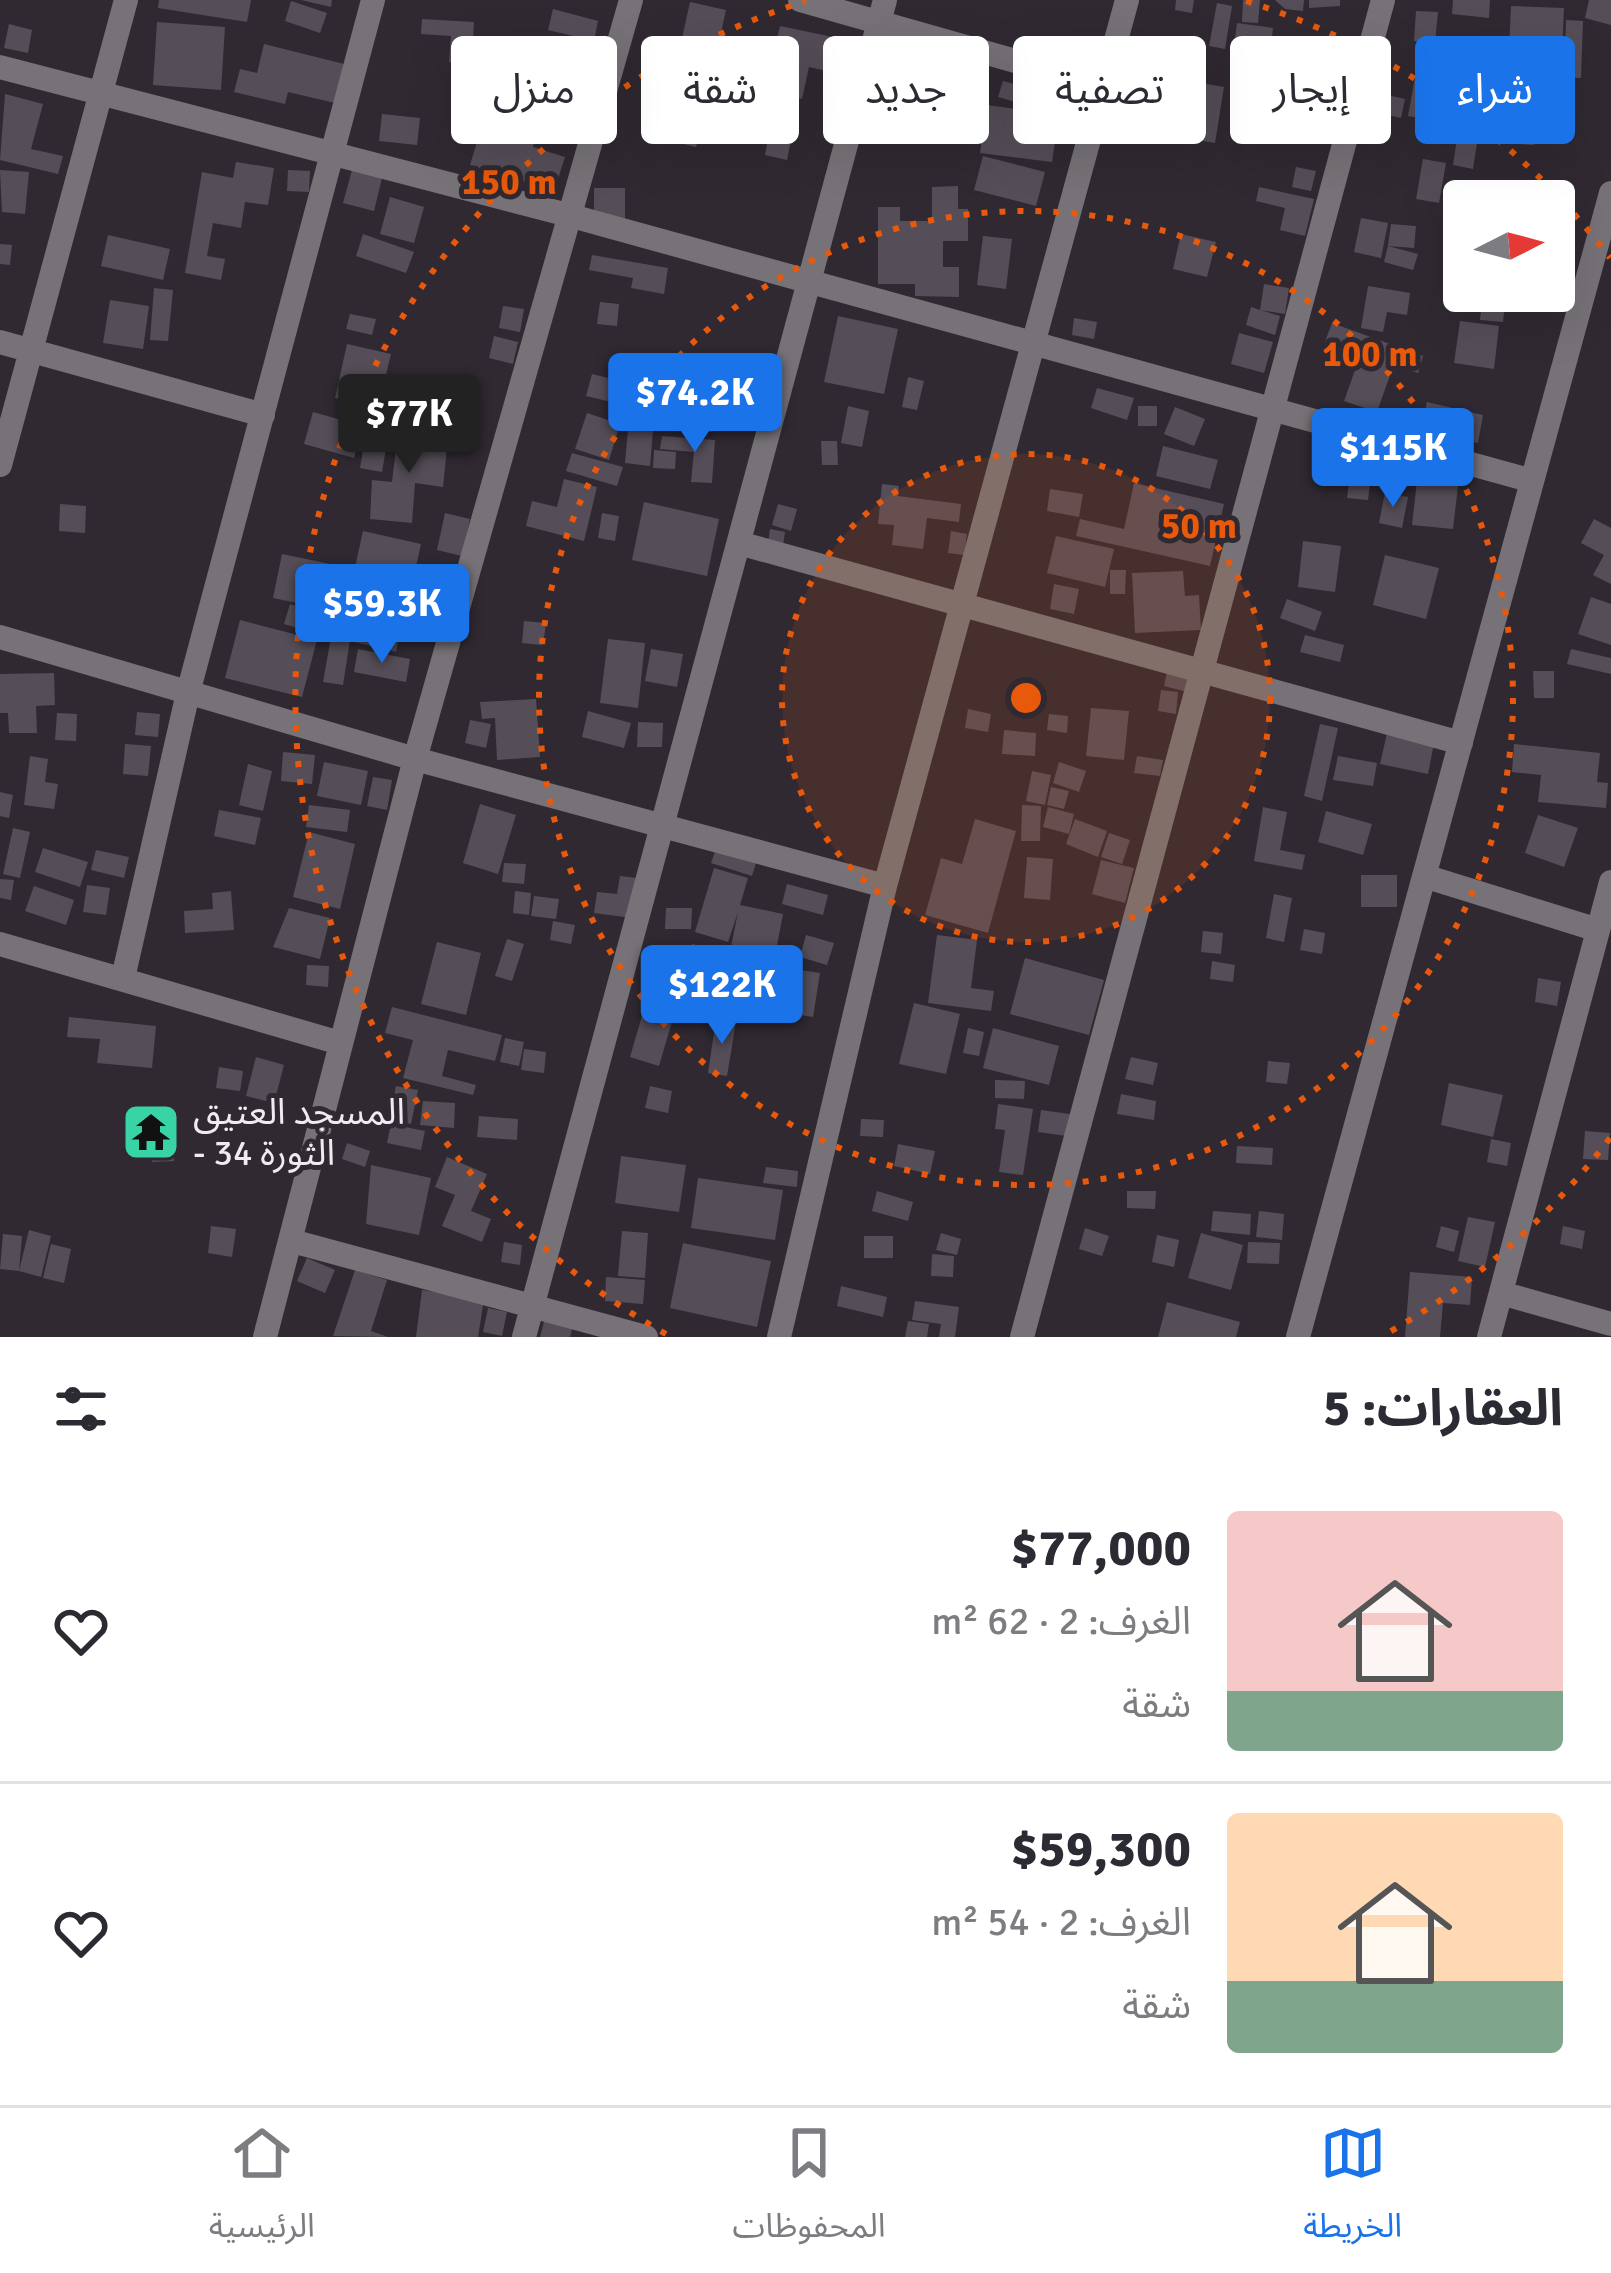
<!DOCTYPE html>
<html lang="ar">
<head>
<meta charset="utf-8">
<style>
	:root { --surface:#fff; --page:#f7f7f7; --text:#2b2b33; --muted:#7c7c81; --line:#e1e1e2; --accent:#1a73e8 }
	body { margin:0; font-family:Signika,"Noto Sans Arabic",sans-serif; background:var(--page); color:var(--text); direction:rtl; height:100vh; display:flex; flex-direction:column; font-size:45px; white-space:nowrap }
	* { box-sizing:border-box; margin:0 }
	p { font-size:39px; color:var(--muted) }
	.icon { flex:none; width:66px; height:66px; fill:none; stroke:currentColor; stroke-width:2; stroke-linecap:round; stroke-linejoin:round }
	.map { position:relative; height:1337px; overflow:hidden; direction:ltr }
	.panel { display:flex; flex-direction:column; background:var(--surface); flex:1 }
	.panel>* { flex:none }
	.top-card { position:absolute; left:36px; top:36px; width:1539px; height:108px; direction:rtl; display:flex; gap:24px }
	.needle { width:78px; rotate:84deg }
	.buttons { position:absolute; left:1443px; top:180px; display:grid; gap:24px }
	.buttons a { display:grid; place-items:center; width:132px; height:132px; border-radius:12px; background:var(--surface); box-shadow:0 12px 48px #0002; font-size:60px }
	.price { position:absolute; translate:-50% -102px; padding:0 27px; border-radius:12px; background:var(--accent); color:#fff; font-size:39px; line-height:78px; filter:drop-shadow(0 3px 6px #0008) }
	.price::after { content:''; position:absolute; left:50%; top:72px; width:36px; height:27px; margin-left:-18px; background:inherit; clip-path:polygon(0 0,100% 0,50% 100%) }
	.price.on { background:#222; color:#fff }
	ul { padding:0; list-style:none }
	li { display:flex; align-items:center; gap:36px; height:300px; padding:0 48px }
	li+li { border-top:3px solid var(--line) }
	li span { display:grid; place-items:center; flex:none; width:336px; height:240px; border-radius:12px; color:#555 }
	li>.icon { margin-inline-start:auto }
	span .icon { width:144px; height:144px; fill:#fffc; stroke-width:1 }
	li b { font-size:51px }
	h2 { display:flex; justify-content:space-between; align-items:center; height:144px; padding:0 48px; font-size:51px }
	.pill { padding:0 42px; border-radius:12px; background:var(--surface); box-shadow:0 12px 48px #0002; font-size:42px; line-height:108px }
	.pill.on { background:var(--accent); color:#fff }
	.tab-bar { display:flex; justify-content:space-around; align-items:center; height:168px; border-top:3px solid var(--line); background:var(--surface); font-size:33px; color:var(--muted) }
	.tab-bar a { display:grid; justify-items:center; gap:6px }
	.tab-bar .on { color:var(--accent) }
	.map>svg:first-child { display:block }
	.building { fill:#554e58 }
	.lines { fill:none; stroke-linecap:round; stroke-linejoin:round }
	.minor { stroke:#767277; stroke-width:24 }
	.ring { fill:none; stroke:#e8590c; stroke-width:6; stroke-dasharray:6 12 }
	.labels { text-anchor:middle; stroke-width:10; stroke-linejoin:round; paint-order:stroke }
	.poi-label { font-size:36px; fill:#efebf1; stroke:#302932; text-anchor:start }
	.centre { fill:#e8590c; stroke:#302932; stroke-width:6 }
	.ring-label { font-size:36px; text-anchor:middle; font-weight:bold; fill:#e8590c; stroke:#302932; stroke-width:10; stroke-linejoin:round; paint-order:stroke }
</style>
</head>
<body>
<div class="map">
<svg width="1611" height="1337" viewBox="0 0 1611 1337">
	<rect width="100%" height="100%" fill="#302932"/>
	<path class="building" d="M159 0H251L247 22 158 8Z
		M301 0H332L331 7Z
		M1176 0H1194L1192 13 1175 10Z
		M1243 0H1260L1258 23 1242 22Z
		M1275 0H1304L1303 11 1285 9Z
		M1309 0H1340V6L1309 8Z
		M1453 0H1490L1489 18 1452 14Z
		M1589 0H1611V25L1585 18Z
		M291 1 327 13 320 33 285 21Z
		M690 2 726 10 717 51 681 43Z
		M1217 3 1232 6 1225 49 1209 46Z
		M1511 6 1564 8 1562 53 1509 50Z
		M553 9 598 21 594 41 548 30Z
		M1416 11 1438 12 1435 42 1414 41Z
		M422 19 474 22 472 64 449 62 451 36 421 34Z
		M1566 20 1583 21 1581 78 1533 77 1534 56 1565 57Z
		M157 22 225 27 221 90 153 85Z
		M1237 23 1273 28 1267 76 1231 71Z
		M9 24 32 30 28 53 4 48Z
		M780 26 852 41 845 75 809 67 802 99 766 91Z
		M518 40 558 49 548 92 509 83Z
		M264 44 344 64 335 103 288 92 285 104 234 92 240 69 257 73Z
		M663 44 714 55 711 72 660 61Z
		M1432 52 1477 63 1472 82 1428 70Z
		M1508 52 1532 54 1529 75 1506 73Z
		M898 59 931 64 928 81 895 76Z
		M722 63 758 74 753 90 717 79Z
		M968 69 972 119 888 126 885 91 934 92 933 72Z
		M663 72 709 79 706 97 661 91Z
		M562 73 585 77 580 104 557 100Z
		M1499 74 1527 77 1524 103 1496 101Z
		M1415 77 1475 88 1470 115 1481 117 1473 169 1453 165 1459 125 1408 116Z
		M1003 81 1068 99 1064 116 998 97Z
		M1201 83 1224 87 1215 143 1191 139Z
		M1541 90H1567V111H1541Z
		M665 92 707 103 696 147 654 137Z
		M1379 93 1405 99 1401 118 1375 112Z
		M5 94 43 104 31 149 63 156 58 174 0 160Z
		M734 97 797 109 787 160 765 155 769 133 729 125Z
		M987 105 1059 115 1052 162 980 153Z
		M488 106 540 122 533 147 565 157 554 191 470 165Z
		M1542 112 1565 116 1562 136 1540 132Z
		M382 114 420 118 417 145 379 141Z
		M1508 121 1536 124 1534 145 1506 143Z
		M983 156 1045 172 1036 206 974 190Z
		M1423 159 1446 163 1439 203 1416 199Z
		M236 162 274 168 268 205 245 202 241 228 213 223 207 256 225 259 221 280 185 273 202 172 233 178Z
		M1296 167 1316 171 1311 191 1292 187Z
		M0 170 29 172 25 214 2 212Z
		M288 170 310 171 309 192 287 191Z
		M352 170 382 178 374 211 343 203Z
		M958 186V209H968V241H943V267H959V297L915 296V284H878V207H900V221H932V187Z
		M1259 187 1314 199 1305 236 1280 230 1285 208 1256 201Z
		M594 188H625V219H594Z
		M390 197 424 207 414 243 380 234Z
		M1460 212 1464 213V240L1454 237Z
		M1361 218 1388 223 1381 258 1354 252Z
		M1391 224 1416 226 1414 248 1388 246Z
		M363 234 414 252 406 273 356 256Z
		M1181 234 1216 242 1207 277 1173 269Z
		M108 235 170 249 163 280 101 266Z
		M983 236 1012 239 1006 289 977 285Z
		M0 244 12 245 10 265 0 264Z
		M1388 246 1418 254 1413 270 1384 262Z
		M592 255 668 268 664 294 631 288 633 278 589 270Z
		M1460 263 1464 265V286L1455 284Z
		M1264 284 1289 288 1285 314 1260 310 1280 316 1275 335 1246 325 1251 307 1260 310Z
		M1368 286 1410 293 1407 315 1387 312 1383 332 1361 328Z
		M154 288 173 290 168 341 150 340Z
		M110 300 149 306 143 349 103 343Z
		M1482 301 1505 303 1503 322 1480 320Z
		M600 302 619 304 617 326 597 324Z
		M503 306 524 309 520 332 499 328Z
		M350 314 376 319 372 335 346 329Z
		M838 316 898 329 884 394 824 382Z
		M1074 318 1097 322 1094 339 1072 335Z
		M1460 321 1499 326 1494 369 1454 363Z
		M1332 323 1423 356 1418 373 1394 364 1377 412 1344 401 1359 359 1323 347Z
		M1239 333 1273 342 1264 373 1231 364Z
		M494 336 518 342 513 364 489 358Z
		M347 344 391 354 378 408 335 398Z
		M662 359 738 368 733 414 714 412 712 432 671 428 673 398 658 396Z
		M592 374 633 384 628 406 586 396Z
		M388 376H404V399H387Z
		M908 377 924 381 917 410 902 407Z
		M1097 388 1134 398 1127 420 1091 408Z
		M1427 402 1483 415 1478 443 1420 431Z
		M848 406 869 411 862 447 841 443Z
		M1138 406H1157V426H1138Z
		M1175 407 1205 419 1194 446 1164 434Z
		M313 412 363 426 354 458 304 444Z
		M587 413 620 424 609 460 575 449Z
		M629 417 654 419 650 466 625 463Z
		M368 421 390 424 382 472 360 468Z
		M398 432 448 438 443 487 415 483 412 523 370 519 372 480 392 482Z
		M662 436 715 440 712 483 691 482 694 452 660 449Z
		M821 441H837L838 465H822Z
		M1163 446 1218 460 1210 489 1156 476Z
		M654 450 676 452 675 469 653 468Z
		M1323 452 1373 458 1368 500 1347 498 1350 474 1321 471Z
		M572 453 623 467 617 486 566 471Z
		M564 479 597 487 584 541 526 526 532 501 557 507Z
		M1417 481 1458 486 1453 529 1412 525Z
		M1134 483 1224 504 1210 566 1076 536 1080 519 1124 529Z
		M882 484 899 486 898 496 961 504 959 522 927 518 923 549 892 545 894 525 878 524Z
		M1050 489 1083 494 1079 517 1047 511Z
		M1385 492 1408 497 1402 528 1379 523Z
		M644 502 719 519 707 576 632 560Z
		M60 504 86 506 85 533 59 531Z
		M778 504 797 509 791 531 772 525Z
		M445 513 470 519 462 556 437 550Z
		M602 513 619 516 615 541 598 538Z
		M1594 519 1611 528V584L1593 575 1604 555 1581 543Z
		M770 529 785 532 782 552 767 550Z
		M363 531 421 544 413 580 355 567Z
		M951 531 967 534 964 555 948 553Z
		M1056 536 1114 549 1105 587 1047 573Z
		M1303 541 1341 546 1335 592 1298 587Z
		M282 554 330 564 321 608 273 598Z
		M1385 555 1439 568 1426 619 1373 605Z
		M1110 570H1126L1125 594H1110Z
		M1183 571 1185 596 1199 595 1201 630 1135 633 1132 573Z
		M365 577 425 592 421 611 360 596Z
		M1054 584 1079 589 1074 614 1050 609Z
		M1591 597 1611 604V645L1578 634Z
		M1287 599 1322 612 1315 631 1280 618Z
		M290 604 335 617 329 637 284 624Z
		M240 620 317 640 302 697 225 678Z
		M524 621 546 623 543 645 522 643Z
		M359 624 400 634 396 652 354 642Z
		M1305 635 1344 645 1340 662 1300 652Z
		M331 637 350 640 343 685 323 682Z
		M608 639 645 643 638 708 600 703Z
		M358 649 410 659 406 682 354 672Z
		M651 649 683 654 677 687 645 681Z
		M1571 649 1611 658V674L1567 664Z
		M1167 671 1190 676 1187 692 1164 686Z
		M1533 671H1554V698H1534Z
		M54 673 55 705 36 706 37 733H9L8 713H0V674Z
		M1161 690 1178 692 1176 714 1158 711Z
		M536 699 540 757 497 760 495 718 482 719 480 702Z
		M1091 708 1129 711 1124 760 1086 756Z
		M968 709 991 714 988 732 965 728Z
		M588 711 631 723 624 748 582 737Z
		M137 712 160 714 158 737 135 735Z
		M57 713 77 714 76 741 55 740Z
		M1049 714 1068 716 1067 733 1047 730Z
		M470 720 491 724 486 748 465 743Z
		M638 722 663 723 662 747H637Z
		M1320 724 1338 728 1322 801 1304 796Z
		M1004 730 1036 733 1035 756 1002 754Z
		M1387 733 1434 743 1428 774 1380 764Z
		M125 744 151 746 148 776 123 774Z
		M1514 744 1600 753 1597 782 1608 783 1606 808 1538 802 1541 775 1512 772Z
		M283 752 315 755 312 784 281 781Z
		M30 756 48 759 45 782 58 784 54 809 24 805Z
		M1137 756 1163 760 1160 776 1134 773Z
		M1338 756 1377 763 1373 786 1333 780Z
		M324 762 368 771 361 805 317 796Z
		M1059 762 1086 771 1079 792 1053 783Z
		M248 764 272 771 263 811 239 805Z
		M1032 771 1051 775 1045 805 1026 801Z
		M373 777 392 780 387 810 367 806Z
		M1051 787 1069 791 1064 809 1047 805Z
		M0 792 13 795 9 818 0 816Z
		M480 804 516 815 498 874 463 863Z
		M309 805 350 810 347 832 306 827Z
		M1022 805 1041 806 1040 841H1021Z
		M1048 807 1074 814 1069 834 1043 827Z
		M1263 807 1287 812 1280 850 1305 855 1302 870 1254 861Z
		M219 810 261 818 255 845 214 836Z
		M1326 811 1372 824 1363 855 1318 842Z
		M1538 815 1578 828 1564 867 1525 853Z
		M975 819 1016 831 988 933 925 915 941 858 962 864Z
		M1075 819 1107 831 1098 857 1066 844Z
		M13 828 30 832 20 878 3 874Z
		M309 832 355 844 340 909 293 897Z
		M1109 833 1130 840 1122 864 1101 857Z
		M719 840 759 853 752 876 711 863Z
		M43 848 88 862 80 887 35 872Z
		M96 850 129 857 124 878 91 870Z
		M1027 857 1053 859 1050 900 1024 898Z
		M1101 860 1134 868 1125 903 1092 894Z
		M504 863 526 864 524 884 502 882Z
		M714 868 748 878 740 905 783 914 775 956 731 947 738 912 728 942 695 932Z
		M1361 875H1397V907H1361Z
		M620 876 637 878 632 918 594 913 597 892 617 894Z
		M0 879 14 880 11 900 0 898Z
		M787 884 828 895 823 915 782 904Z
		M87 885 110 888 106 915 83 912Z
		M34 886 74 900 66 925 25 911Z
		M231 891 234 930 185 933 184 911 213 909 212 893Z
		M515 891 531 893 529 915 513 913Z
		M1274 894 1292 898 1284 942 1266 938Z
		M534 896 559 899 556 919 531 916Z
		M289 908 330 918 320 959 273 947Z
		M666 908H692L691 929H665Z
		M553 921 575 925 571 944 550 940Z
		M1304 929 1325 933 1322 954 1300 950Z
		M1203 931 1223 933 1221 954 1201 952Z
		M806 935 834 943 827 965 800 957Z
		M937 935 977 940 971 988 994 991 991 1011 928 1003Z
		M507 939 524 944 512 981 495 976Z
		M437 942 481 953 466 1015 421 1004Z
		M692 944 735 952 722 1017 679 1008Z
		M1025 958 1104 980 1089 1035 1010 1014Z
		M660 961H679V992L660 993Z
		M1212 961 1235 965 1233 982 1210 979Z
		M307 965 329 966 328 987 306 985Z
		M781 967 820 973 813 1017 774 1011Z
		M1538 978 1561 982 1557 1006 1535 1002Z
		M647 999 676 1008 659 1066 630 1057Z
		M914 1003 960 1014 946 1074 899 1064Z
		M392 1007 502 1035 495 1061 448 1050 442 1076 476 1085 473 1095 403 1078 413 1040 385 1033Z
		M69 1017 156 1026 152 1068 97 1063 100 1039 67 1037Z
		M716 1019 736 1022 727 1076 708 1073Z
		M968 1028 984 1032 979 1056 963 1053Z
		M993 1028 1059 1046 1049 1085 983 1068Z
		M505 1038 524 1042 519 1066 500 1062Z
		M524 1049 546 1052 544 1073 521 1070Z
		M256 1057 284 1065 274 1103 246 1096Z
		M1131 1057 1158 1063 1153 1085 1125 1079Z
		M1268 1061 1290 1063 1287 1084 1266 1082Z
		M219 1067 243 1071 240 1091 216 1088Z
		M995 1080 1025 1081 1024 1099 995 1098Z
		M1449 1083 1503 1095 1493 1137 1441 1125Z
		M396 1086 418 1090 411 1124 389 1120Z
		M650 1086 672 1091 668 1113 645 1108Z
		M1121 1094 1156 1101 1154 1120 1117 1114Z
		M423 1101 455 1103 454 1128 420 1125Z
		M998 1104 1033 1109 1023 1175 999 1172 1005 1130 995 1129Z
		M1041 1110 1077 1115 1074 1137 1038 1132Z
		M479 1116 518 1119 517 1140 477 1137Z
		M861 1119 884 1120 883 1137 860 1136Z
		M391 1124 425 1131 421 1150 387 1143Z
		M1585 1131 1610 1133 1608 1160 1583 1159Z
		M1491 1139 1511 1143 1507 1166 1487 1162Z
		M173 1142 174 1161 152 1162 151 1143Z
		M347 1143 370 1151 365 1167 342 1159Z
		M898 1144 935 1151 930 1174 894 1166Z
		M1237 1146 1273 1148 1272 1165 1236 1163Z
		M621 1156 686 1165 679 1212 615 1203Z
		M447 1157 487 1174 471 1211 491 1219 482 1242 442 1226 455 1195 435 1187Z
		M371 1165 431 1178 419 1235 366 1224Z
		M766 1167 798 1171 797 1187 763 1183Z
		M698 1178 783 1190 775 1240 691 1228Z
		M877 1191 913 1202 908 1221 872 1211Z
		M1127 1191H1156L1155 1209 1127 1208Z
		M1213 1211 1251 1214 1250 1235 1211 1231Z
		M1259 1211 1284 1214 1282 1240 1256 1237Z
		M1468 1217 1495 1222 1485 1267 1458 1261Z
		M211 1226 236 1229 232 1257 208 1253Z
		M1441 1226 1459 1231 1454 1252 1436 1247Z
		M1563 1226 1585 1231 1582 1249 1560 1244Z
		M1085 1228 1109 1236 1102 1256 1079 1249Z
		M29 1230 51 1236 41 1277 19 1271Z
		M622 1231 648 1233 645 1278 618 1276Z
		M941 1233 961 1239 957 1255 936 1250Z
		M1201 1233 1243 1245 1231 1290 1188 1278Z
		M3 1234 22 1236 19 1271 0 1269Z
		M1157 1235 1179 1240 1174 1267 1152 1262Z
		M864 1236H893V1258H864Z
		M504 1242 522 1245 520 1265 501 1262Z
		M1248 1242 1280 1243 1279 1264 1247 1263Z
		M683 1243 771 1261 757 1327 670 1308Z
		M51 1244 71 1249 64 1283 43 1278Z
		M932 1254 954 1256 953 1277 931 1276Z
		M307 1258 335 1270 325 1293 297 1281Z
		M355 1270 387 1280 371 1331 388 1337 333 1336Z
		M1410 1272 1472 1277 1470 1305 1443 1303 1440 1337H1405Z
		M606 1277 645 1280 643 1304 605 1301Z
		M841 1286 887 1297 883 1317 837 1306Z
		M422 1290 484 1299 478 1337H416Z
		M915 1301 959 1307 955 1337H939L941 1324 912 1320Z
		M1167 1302 1240 1322 1236 1337H1158Z
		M488 1308 507 1312 502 1336 483 1332Z
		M546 1314 574 1321 570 1337H540Z
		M908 1321 929 1324 927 1337H905Z"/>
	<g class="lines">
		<path class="minor" d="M800 0 1104 86
			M0 67 568 215 1529 480
			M0 342 263 415
			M0 465 126 0
			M739 543 1461 743
			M0 637 415 759 885 886
			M1424 876 1598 930
			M0 944 340 1043
			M123 978 188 693 373 0
			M292 1241 646 1337
			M1501 1293 1611 1324
			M265 1337 415 759 631 0
			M524 1337 885 0
			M779 1337 885 886 1127 0
			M1022 1337 1383 0
			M1298 1337 1611 193
			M1489 1337 1611 882"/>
	</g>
	<circle cx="1026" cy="698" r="244" fill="#e8590c" fill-opacity=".12"/>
	<g class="ring">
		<circle cx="1026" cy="698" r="244"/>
		<circle cx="1026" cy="698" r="487"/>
		<path d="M1610 1138A731 731 0 0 1 1386 1334M666 1334A731 731 0 0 1 806 1M1246 1A731 731 0 0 1 1610 258"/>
	</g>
	<defs>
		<symbol id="temple-square" viewBox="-11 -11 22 22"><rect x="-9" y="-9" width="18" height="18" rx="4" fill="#39d4a5" stroke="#302932"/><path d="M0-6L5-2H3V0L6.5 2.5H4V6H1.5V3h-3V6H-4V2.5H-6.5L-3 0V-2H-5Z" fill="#111"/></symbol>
	</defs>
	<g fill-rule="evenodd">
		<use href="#temple-square" x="118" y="1099" width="66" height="66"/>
	</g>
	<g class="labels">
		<g class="poi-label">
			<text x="193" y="1124">المسجد العتيق<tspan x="193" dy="41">- الثورة 34</tspan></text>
		</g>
	</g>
	<circle cx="1026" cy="698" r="18" class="centre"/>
	<g class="ring-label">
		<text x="509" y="194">150 m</text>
		<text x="1370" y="366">100 m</text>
		<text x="1199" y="538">50 m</text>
	</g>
</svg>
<div class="buttons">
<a><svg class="needle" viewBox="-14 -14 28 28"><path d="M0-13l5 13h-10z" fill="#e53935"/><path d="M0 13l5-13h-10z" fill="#7c7c81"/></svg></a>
</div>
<b class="price" style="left:695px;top:455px">$74.2K</b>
<b class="price on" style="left:409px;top:476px">$77K</b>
<b class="price" style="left:1393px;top:510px">$115K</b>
<b class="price" style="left:382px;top:666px">$59.3K</b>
<b class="price" style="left:722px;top:1047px">$122K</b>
<div class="top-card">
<a class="pill on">شراء</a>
<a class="pill">إيجار</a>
<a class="pill">تصفية</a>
<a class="pill">جديد</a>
<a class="pill">شقة</a>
<a class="pill">منزل</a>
</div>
</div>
<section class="panel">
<h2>العقارات: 5<svg class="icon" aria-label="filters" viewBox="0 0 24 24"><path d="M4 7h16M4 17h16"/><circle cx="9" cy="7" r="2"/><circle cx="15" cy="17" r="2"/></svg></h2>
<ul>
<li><span style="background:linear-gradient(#f6c9c9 75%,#7fa58c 0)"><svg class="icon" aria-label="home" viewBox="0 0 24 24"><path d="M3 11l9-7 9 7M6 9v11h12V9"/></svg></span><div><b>$77,000</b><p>الغرف: 2 · 62 m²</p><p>شقة</p></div><svg class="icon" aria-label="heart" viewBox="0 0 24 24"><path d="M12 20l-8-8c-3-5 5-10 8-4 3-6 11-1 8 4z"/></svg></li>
<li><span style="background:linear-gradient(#ffd9b3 70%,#7fa58c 0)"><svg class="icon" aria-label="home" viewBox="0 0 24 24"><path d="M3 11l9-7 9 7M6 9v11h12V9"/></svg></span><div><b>$59,300</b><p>الغرف: 2 · 54 m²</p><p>شقة</p></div><svg class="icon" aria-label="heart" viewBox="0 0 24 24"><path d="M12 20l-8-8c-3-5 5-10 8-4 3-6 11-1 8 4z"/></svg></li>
</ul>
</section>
<nav class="tab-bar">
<a class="on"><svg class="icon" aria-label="map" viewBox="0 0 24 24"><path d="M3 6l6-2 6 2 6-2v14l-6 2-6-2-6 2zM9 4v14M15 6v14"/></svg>الخريطة</a>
<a><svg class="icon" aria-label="saved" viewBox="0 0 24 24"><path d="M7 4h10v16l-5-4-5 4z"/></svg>المحفوظات</a>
<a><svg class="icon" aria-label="home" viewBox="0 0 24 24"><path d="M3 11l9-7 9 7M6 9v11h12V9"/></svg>الرئيسية</a>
</nav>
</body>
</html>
